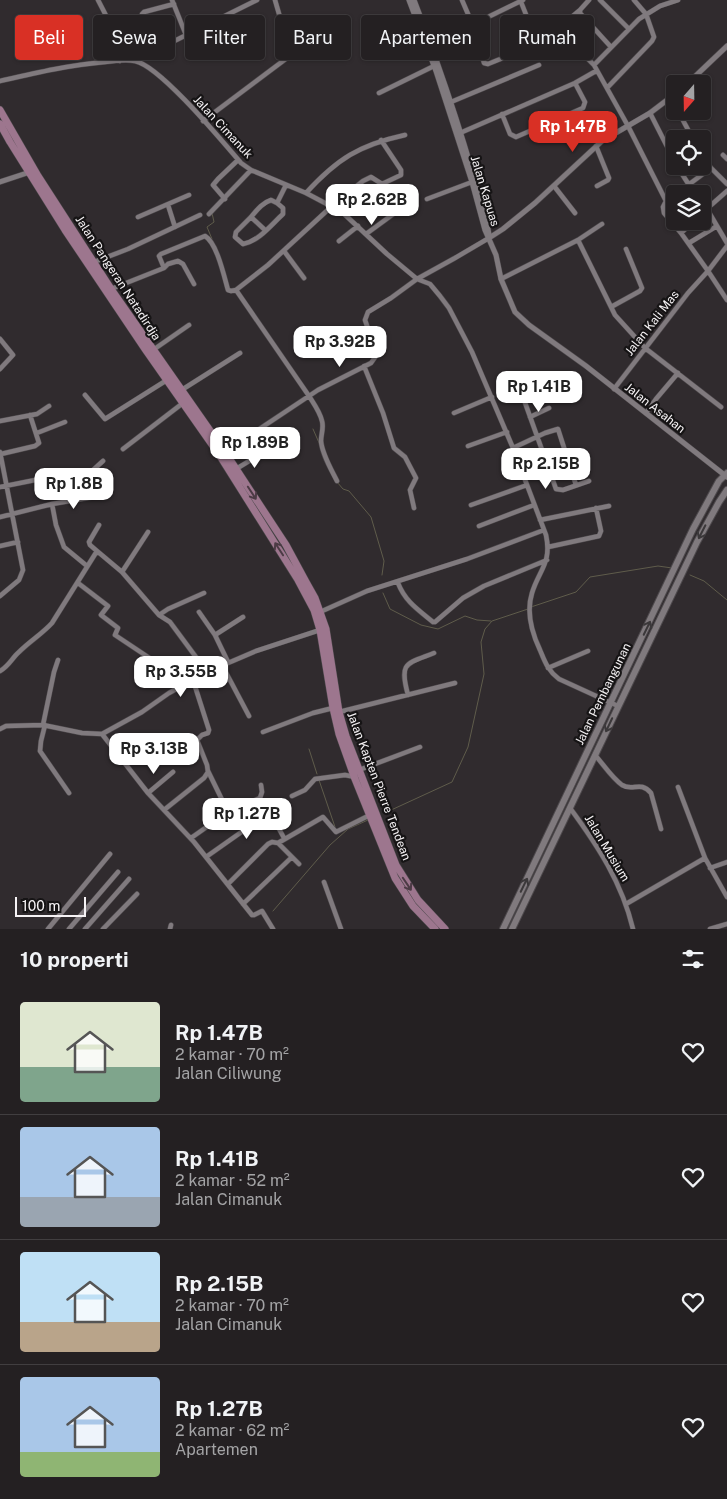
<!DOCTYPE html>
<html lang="id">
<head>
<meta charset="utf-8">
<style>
	:root { --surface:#242022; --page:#2c282a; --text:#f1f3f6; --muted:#a3a3a5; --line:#413e40; --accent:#d93025 }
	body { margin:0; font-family:"Public Sans",sans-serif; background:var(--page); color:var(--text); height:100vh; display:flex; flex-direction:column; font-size:19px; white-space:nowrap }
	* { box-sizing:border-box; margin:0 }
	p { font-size:16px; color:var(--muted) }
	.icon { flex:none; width:28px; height:28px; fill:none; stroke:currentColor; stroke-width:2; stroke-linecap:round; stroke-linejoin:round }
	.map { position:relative; height:929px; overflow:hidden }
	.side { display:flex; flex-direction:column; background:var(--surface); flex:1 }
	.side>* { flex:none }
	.top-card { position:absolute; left:15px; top:15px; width:698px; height:45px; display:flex; gap:10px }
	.needle { width:32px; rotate:200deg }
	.buttons { position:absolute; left:666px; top:75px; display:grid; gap:10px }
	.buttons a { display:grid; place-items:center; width:45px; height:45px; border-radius:5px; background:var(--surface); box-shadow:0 1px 4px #0004,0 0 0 1px var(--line); font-size:25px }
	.scale { position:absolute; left:15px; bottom:12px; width:71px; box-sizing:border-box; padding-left:5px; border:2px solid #f6f3f5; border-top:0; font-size:14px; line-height:18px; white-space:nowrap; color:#f6f3f5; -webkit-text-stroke:4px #161415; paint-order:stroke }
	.price { position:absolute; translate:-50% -42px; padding:0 11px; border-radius:10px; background:#fff; color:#222; font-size:16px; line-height:32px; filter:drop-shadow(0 1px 2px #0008) }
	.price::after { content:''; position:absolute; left:50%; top:30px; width:15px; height:11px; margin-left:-8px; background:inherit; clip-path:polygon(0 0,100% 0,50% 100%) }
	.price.selected { background:var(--accent); color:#fff }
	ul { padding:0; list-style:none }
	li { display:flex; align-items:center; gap:15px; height:125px; padding:0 20px }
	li+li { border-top:1px solid var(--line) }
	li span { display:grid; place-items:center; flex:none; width:140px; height:100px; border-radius:5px; color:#555 }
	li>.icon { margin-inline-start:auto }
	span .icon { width:60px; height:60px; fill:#fffc; stroke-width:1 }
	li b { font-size:21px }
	h2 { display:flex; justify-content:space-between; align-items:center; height:60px; padding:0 20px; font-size:21px }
	.pill { padding:0 18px; border-radius:5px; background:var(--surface); box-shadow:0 1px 4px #0004,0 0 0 1px var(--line); font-size:18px; line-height:45px }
	.pill.selected { background:var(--accent); color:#fff }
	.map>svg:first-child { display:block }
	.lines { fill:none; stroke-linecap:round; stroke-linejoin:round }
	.stream { stroke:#5f5c4b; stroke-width:1 }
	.minor-casing { stroke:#4d494c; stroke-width:5.5 }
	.tertiary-casing { stroke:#4d494c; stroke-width:6 }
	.secondary-casing { stroke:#4d494c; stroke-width:8 }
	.primary-casing { stroke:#4d494c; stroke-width:8 }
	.minor { stroke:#807a7e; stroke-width:4.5 }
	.tertiary { stroke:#807a7e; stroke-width:5 }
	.secondary { stroke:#807a7e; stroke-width:6 }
	.primary { stroke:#9d768e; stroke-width:7 }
	.oneway { stroke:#4c3b45 }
	.oneway2 { stroke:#3b383a }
	.labels { text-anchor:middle; stroke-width:4.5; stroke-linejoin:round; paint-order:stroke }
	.street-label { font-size:12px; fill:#f6f3f5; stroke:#161415 }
</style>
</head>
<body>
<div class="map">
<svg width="727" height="929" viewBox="0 0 727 929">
	<rect width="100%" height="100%" fill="#302b2e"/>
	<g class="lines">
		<path class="stream" d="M212 213 214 222 207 227 212 239
			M313 429 320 445
			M337 482 343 489 349 491 371 517 384 561 382 575
			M690 575 704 581 727 600
			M383 593 390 609 421 625 438 629 465 616 477 620 491 621
			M531 607 576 592 590 577 658 566 672 568
			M309 749 317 774
			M319 780 335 827
			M389 811 452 782 468 747 484 674 481 642 485 629 492 621 528 609
			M273 911 330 845 348 829 368 820"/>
		<defs>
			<path id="minor" d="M98 0 115 33 120 61
				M172 0 186 35
				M462 0 474 28 484 63 488 64 520 51 537 42 521 2
				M589 0 580 10V13L611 47
				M600 0 629 29
				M568 20 580 10
				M115 33 142 26 144 22 142 14 144 12 174 4
				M572 43 594 65 628 126 666 201 663 207 664 213 681 233 708 271 688 293 614 389
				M434 50 474 28 486 18 523 0
				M134 61 257 0
				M594 65 639 19 660 6 678 0
				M0 81C35 73 69 65 105 62 114 61 125 59 135 61 160 66 222 141 241 163L251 170 306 193 342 212 387 254 417 279 430 284 440 296 449 308 472 352 513 448 546 535C552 563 539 570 532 593 526 612 532 633 540 650 545 662 548 671 559 679L618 706
				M607 88 652 41 654 37 646 14 634 0
				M379 93 434 66
				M671 97 675 105
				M451 102 539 65
				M678 111 693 139
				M650 113 675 162
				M502 114 510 134 516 137 583 108 585 102 575 83
				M203 121 291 55 275 0
				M460 133 575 83 596 71
				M596 146 609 178 608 180 597 186
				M702 155 711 168 727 184
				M723 155 727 159
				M677 166 689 185
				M554 186 575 213
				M306 193C337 159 359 145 405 135
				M676 194 711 168
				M225 199 213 185 218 179 238 160
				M427 199 472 182
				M666 201 675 194
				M168 205 175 227
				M707 209 727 243
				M702 213 727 191
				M209 214 251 170
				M138 217 189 195
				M251 217C257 210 262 203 271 200L277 203 286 185
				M265 230 251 217 236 232 235 237 243 244C259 241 271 225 283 214V208L277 203
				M681 233 694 221
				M366 234 407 204
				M578 240 615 315 645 348 721 407
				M339 241 358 226
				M689 243 717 226
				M727 246 708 271 727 300
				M284 251 304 278
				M94 262 128 249 200 215
				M164 268 159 256 161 254 205 236C217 243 224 276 228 290L231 291 236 290 268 265 332 206 363 181 371 177 382 184 401 175V170L381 140
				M501 279 578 240 602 224
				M111 289 164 268 168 264 178 261 183 264 194 284
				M236 290 309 396C314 404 320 412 322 421 324 428 321 434 321 441 322 454 331 469 337 481
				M611 307 640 291 642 288 626 249
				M0 339 13 355 0 369
				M153 350 189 325
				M364 366 383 413 394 448 405 457 416 478 410 490 414 508
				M537 387 524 393 523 397 556 489 563 490 589 481
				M180 391 240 353
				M85 395 105 419 167 380
				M454 413 492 397
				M646 413 656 399 678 373
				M530 417 549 408
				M0 421 37 414 49 406
				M37 433 65 422
				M468 446 507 432
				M513 448 545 433 558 429 576 485
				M123 449 183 403
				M0 452 23 570 19 580 0 596
				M225 452 318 390 371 363 376 356V352L365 320 368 312 391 298 417 279 455 258 489 238
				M1 454 35 446 39 443 30 415
				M236 469 264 452
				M0 487 75 472
				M52 504 56 525 64 547 87 566
				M471 505 527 485
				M0 517 52 504 99 496C107 488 97 479 92 471L103 461
				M540 520 609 506
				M479 526 534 505
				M0 546 18 542
				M548 547 599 536 601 531 596 508
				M97 551 90 545 89 542 99 525
				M122 572 148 532
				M78 583 108 606 101 615 118 628 115 635 187 683
				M398 583C405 601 417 609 433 622H435L463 598 484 586 547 560
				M199 612 215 635 228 662
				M320 612 367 591 467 559 544 530
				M159 615 168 609 204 593
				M215 635 243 617
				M222 665 249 716
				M548 668 588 651
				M0 671C9 666 12 658 19 652 30 641 42 634 52 623L97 551 122 572 159 615 170 622 207 672
				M408 695C399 662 406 664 434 653
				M339 712 455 683
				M43 725 54 672 58 660
				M45 725 41 741 40 751 69 793
				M0 729 6 726 43 725 82 733 102 734 142 712 169 693 207 672 256 651 320 630
				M263 732 313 713 333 708
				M102 734 148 793 194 842 252 915H254L262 911 273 929
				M595 755C603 764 612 778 622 785 633 792 640 780 651 793L661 829
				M359 770 420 747
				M208 771 228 812
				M678 787 705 858 727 897
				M148 793 173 772
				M292 796 305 790 315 779 345 775 355 777
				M570 808C598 846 622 883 633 929
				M164 810 204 778 208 772 207 765 197 740 202 735 208 733 209 730 193 680
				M191 838 228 812 260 798 262 792 261 785
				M278 843 323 817 336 832 370 815
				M206 857 267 814 272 816 284 838
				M710 868 727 862
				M324 882 341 929
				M228 884 268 844 272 842 278 843 299 864
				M243 904 292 857
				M626 904 705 858
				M48 929 110 854
				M69 929 118 872
				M85 929 129 879
				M103 929 137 894
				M170 929 171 925
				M710 929 727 924"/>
			<path id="tertiary" d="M409 0 436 71 472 182 485 230 496 255 501 279 515 312 529 325 586 366 727 477
				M414 0C443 75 468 151 488 229L489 235
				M687 84 727 46
				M0 182 30 172
				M489 238 503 229 535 203 602 141 650 113 675 94"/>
			<path id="secondary" d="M503 929 693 529 719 481 727 473
				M512 929 697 542 719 502 727 490"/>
			<path id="primary" d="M0 110 38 176 111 289 225 452 286 545 306 582 315 598 326 629 339 712 346 736 396 865 418 900 445 929
				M0 124 10 142 65 230 145 349 220 456 298 580 314 610 320 630 333 708 339 734 355 779 395 878 413 906 435 929"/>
		</defs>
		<use href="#minor" class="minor-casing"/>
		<use href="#tertiary" class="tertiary-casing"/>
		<use href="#secondary" class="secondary-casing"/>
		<use href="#primary" class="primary-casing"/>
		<use href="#minor" class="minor"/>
		<use href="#tertiary" class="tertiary"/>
		<use href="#secondary" class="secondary"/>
		<use href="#primary" class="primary"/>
	</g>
	<defs><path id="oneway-shaft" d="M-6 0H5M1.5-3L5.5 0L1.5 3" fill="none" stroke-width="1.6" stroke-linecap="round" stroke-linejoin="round" transform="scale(1.25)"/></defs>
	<g class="oneway">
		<use href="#oneway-shaft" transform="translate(252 493) rotate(57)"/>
		<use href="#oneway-shaft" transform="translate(279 549) rotate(-123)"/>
		<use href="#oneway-shaft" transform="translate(407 884) rotate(56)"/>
	</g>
	<g class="oneway2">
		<use href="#oneway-shaft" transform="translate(702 532) rotate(117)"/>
		<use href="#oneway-shaft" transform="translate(647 628) rotate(-64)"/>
		<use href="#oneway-shaft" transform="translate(609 725) rotate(115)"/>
		<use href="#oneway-shaft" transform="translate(524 885) rotate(-64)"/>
	</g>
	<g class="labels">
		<g class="street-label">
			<text transform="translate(223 127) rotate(47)" y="4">Jalan Cimanuk</text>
			<text transform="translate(485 191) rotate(73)" y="4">Jalan Kapuas</text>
			<text transform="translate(118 278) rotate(57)" y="4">Jalan Pangeran Natadirdja</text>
			<text transform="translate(652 323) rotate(-52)" y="4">Jalan Kali Mas</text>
			<text transform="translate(655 408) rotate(38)" y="4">Jalan Asahan</text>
			<text transform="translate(603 694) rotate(-64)" y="4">Jalan Pembangunan</text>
			<text transform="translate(379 786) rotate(69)" y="4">Jalan Kapten Pierre Tendean</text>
			<text transform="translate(607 848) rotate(59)" y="4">Jalan Musium</text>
		</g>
	</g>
</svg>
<div class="buttons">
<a><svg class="needle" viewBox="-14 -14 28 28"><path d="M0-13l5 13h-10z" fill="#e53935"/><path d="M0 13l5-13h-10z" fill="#a3a3a5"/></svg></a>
<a><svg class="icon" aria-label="locate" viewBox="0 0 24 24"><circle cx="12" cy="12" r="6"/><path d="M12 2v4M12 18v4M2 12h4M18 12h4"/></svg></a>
<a><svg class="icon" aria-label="layers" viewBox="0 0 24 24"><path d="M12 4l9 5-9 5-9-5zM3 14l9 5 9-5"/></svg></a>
</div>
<div class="scale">100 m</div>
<b class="price selected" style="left:573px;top:153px">Rp 1.47B</b>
<b class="price" style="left:372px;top:226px">Rp 2.62B</b>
<b class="price" style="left:340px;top:368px">Rp 3.92B</b>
<b class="price" style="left:539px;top:413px">Rp 1.41B</b>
<b class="price" style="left:255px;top:469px">Rp 1.89B</b>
<b class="price" style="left:546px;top:490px">Rp 2.15B</b>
<b class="price" style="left:74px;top:510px">Rp 1.8B</b>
<b class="price" style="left:181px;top:698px">Rp 3.55B</b>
<b class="price" style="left:154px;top:775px">Rp 3.13B</b>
<b class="price" style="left:247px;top:840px">Rp 1.27B</b>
<div class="top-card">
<a class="pill selected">Beli</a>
<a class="pill">Sewa</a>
<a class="pill">Filter</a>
<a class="pill">Baru</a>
<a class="pill">Apartemen</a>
<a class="pill">Rumah</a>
</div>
</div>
<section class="side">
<h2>10 properti<svg class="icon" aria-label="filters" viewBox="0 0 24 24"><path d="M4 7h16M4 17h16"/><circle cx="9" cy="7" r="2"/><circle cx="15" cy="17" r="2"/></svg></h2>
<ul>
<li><span style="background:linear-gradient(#dfe7d0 65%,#7fa58c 0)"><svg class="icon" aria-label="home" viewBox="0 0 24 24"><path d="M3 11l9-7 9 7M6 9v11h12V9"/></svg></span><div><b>Rp 1.47B</b><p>2 kamar · 70 m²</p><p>Jalan Ciliwung</p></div><svg class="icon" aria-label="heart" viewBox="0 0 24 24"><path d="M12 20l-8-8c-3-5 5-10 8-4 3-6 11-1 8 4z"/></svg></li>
<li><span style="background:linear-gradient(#a9c7e8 70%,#9aa5b1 0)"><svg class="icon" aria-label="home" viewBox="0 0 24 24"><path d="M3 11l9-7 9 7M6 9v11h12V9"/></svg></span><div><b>Rp 1.41B</b><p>2 kamar · 52 m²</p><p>Jalan Cimanuk</p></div><svg class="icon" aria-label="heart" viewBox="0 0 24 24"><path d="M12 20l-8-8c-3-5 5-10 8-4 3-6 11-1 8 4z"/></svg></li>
<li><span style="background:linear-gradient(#bfe0f5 70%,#b9a48a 0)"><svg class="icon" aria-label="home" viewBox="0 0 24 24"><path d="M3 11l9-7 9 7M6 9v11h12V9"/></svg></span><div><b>Rp 2.15B</b><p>2 kamar · 70 m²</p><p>Jalan Cimanuk</p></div><svg class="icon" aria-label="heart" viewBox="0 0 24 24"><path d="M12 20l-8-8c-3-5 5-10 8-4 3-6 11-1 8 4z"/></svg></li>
<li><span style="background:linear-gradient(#a9c7e8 75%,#8fb573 0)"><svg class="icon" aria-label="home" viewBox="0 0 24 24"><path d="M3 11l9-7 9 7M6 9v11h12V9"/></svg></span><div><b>Rp 1.27B</b><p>2 kamar · 62 m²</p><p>Apartemen</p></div><svg class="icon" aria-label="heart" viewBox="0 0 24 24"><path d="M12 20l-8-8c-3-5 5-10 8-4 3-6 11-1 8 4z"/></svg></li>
</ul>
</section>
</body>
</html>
